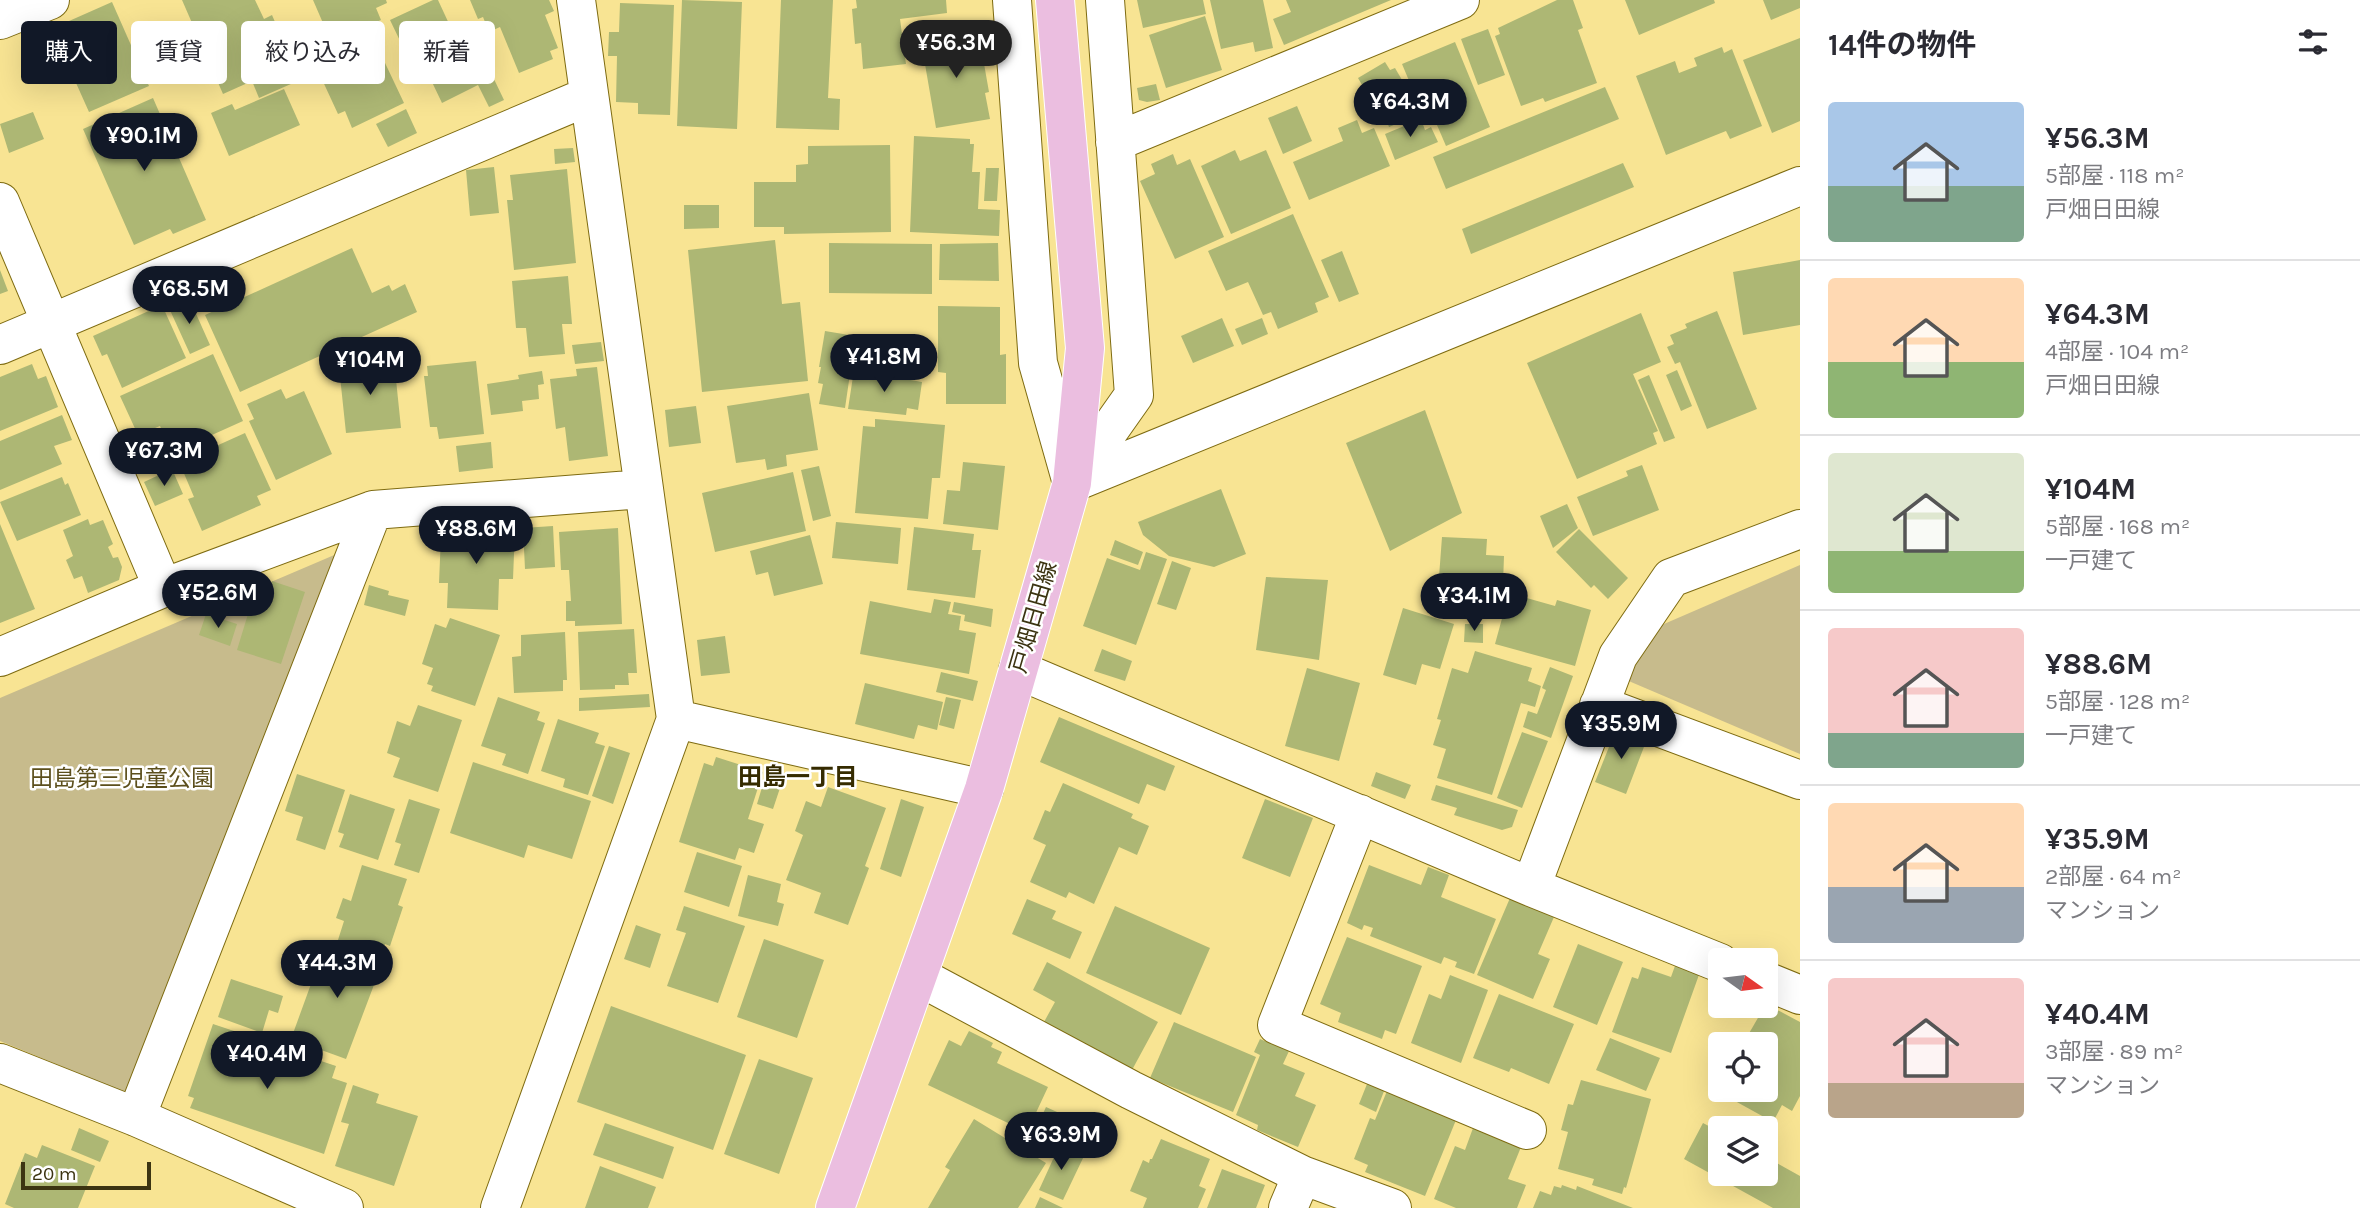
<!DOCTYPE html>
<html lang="ja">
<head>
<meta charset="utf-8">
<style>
	:root { --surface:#fff; --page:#f2f2f3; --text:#2b2b33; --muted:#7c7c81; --line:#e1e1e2; --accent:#111827 }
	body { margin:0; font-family:Karla,"Noto Sans JP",sans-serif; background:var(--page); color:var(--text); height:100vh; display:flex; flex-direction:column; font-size:26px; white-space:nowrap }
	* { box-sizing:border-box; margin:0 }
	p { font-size:23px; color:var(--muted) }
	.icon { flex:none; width:38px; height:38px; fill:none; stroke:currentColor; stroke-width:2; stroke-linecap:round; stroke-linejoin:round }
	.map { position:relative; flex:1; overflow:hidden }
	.drawer { display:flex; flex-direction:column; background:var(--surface); width:560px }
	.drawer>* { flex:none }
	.top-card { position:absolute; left:21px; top:21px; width:665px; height:63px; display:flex; gap:14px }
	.needle { width:46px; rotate:104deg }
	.fabs { position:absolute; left:1708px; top:948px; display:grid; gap:14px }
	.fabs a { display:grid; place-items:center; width:70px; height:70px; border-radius:7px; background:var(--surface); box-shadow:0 7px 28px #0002; font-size:35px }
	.scale { position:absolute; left:21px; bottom:18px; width:130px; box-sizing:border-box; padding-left:7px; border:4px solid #3c3412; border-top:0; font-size:19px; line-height:24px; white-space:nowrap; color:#3c3412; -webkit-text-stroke:5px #fff; paint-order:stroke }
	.price { position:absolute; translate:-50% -60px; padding:0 16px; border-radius:24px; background:var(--accent); color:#fff; font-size:23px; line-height:46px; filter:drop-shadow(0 2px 4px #0008) }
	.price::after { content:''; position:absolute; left:50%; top:42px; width:21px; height:16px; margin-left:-10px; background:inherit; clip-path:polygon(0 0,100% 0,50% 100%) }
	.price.selected { background:#222; color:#fff }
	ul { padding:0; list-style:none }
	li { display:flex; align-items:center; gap:21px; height:175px; padding:0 28px }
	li+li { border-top:2px solid var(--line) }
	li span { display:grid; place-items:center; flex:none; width:196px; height:140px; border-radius:7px; color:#555 }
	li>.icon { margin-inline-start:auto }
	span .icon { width:84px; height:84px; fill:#fffc; stroke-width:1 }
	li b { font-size:30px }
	h2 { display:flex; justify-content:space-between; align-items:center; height:84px; padding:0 28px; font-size:30px }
	.chip { padding:0 24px; border-radius:7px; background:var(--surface); box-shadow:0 7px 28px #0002; font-size:24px; line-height:63px }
	.chip.selected { background:var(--accent); color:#fff }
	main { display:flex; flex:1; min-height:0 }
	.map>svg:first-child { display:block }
	.green { fill:#c7bb8c }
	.building { fill:#adb774 }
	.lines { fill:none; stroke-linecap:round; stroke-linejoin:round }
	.minor-casing { stroke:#7e6b11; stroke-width:40 }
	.major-casing { stroke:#fff; stroke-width:40 }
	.minor { stroke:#fff; stroke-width:38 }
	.major { stroke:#ebbee0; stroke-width:38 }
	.labels { text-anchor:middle; stroke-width:5; stroke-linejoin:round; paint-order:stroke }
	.street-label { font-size:23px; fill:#3c3412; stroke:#fff }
	.park-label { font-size:23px; fill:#5c4f1c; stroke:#fff }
	.neighbourhood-label { font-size:24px; font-weight:bold; fill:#352b00; stroke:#fff }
</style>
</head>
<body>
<main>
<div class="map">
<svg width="1800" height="1208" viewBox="0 0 1800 1208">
	<rect width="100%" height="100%" fill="#f8e493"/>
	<path class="green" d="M339 553 129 1094 0 1041V698Z
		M1800 565V754L1624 679 1634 637Z"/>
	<path class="building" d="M182 0H255L264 19 272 15 300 80 259 98 252 81 223 94Z
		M313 0H386L387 3 376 8 381 20 342 37 338 25 326 30Z
		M433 0H438L476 82 492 75 504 100 489 107 478 85 442 103 431 80 426 82 423 73 417 76 390 20Z
		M470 0H549L554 11 545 15 558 48 550 51 553 59 519 73 500 27 489 32 483 17 478 19Z
		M682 0 742 2 737 129 677 126Z
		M781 0H833L828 98 840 99 839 130 776 128Z
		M856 0H946L947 13 900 19 906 64 863 69 861 43 855 44 852 9 857 8Z
		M1137 0H1203L1206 14 1143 28Z
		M1210 0H1263L1273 48 1255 52 1253 42 1221 49Z
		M1286 0H1391L1284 45 1273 19 1291 12Z
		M1557 0H1573L1583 28 1578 30 1597 83 1545 102 1543 98 1521 106 1495 36 1500 34 1498 28Z
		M1625 0H1714L1715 3 1639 35Z
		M1763 0H1800V8L1771 20Z
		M112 2 149 86 89 112 72 74 79 72 60 25Z
		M620 3 674 5 670 115 638 114V103L616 102 617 56H608L609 32H619Z
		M1205 16 1222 70 1166 88 1149 35Z
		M1488 29 1505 75 1478 85 1461 39Z
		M975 32 979 58H983L989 92 985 93 990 119 936 128 921 41Z
		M1800 38V121L1772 133 1743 60Z
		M1455 42 1490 127 1446 146 1431 111 1423 114 1402 64Z
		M377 46 404 103 352 128 345 111 338 114 319 73Z
		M1722 47 1724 53 1732 49 1762 126 1730 139 1726 131 1666 155 1636 76 1675 61 1679 73 1697 66 1694 58Z
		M1385 62 1390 70 1395 68 1405 85 1373 104 1358 78Z
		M1156 84 1160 100 1147 102 1139 100 1137 88Z
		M1605 87 1619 119 1446 189 1433 157Z
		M284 89 300 125 229 156 211 113 232 104 235 110Z
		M1408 92 1418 115 1389 127 1380 104Z
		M153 98 206 220 173 234 170 229 134 245 83 129Z
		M1297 106 1312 141 1283 154 1268 118Z
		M406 109 417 133 388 147 376 124Z
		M33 112 44 139 9 153 0 124Z
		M1421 119 1425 130 1431 127 1438 142 1395 160 1385 134Z
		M1357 120 1362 133 1374 128 1390 166 1309 200 1293 162 1343 141 1338 128Z
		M914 136 970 139V144H974L972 172H980L978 209 1000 210 999 236 910 232Z
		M890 145 891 232 784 234V227H754V182H796V165L808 164V146Z
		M573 148 575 162 555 164 554 149Z
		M1235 150 1240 161 1266 150 1291 208 1231 234 1201 166Z
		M1173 154 1177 165 1190 159 1224 237 1175 259 1140 181 1155 174 1151 164Z
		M1623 163 1634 187 1471 254 1462 229Z
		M494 167 499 213 470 216 466 170Z
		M986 168H999L997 201H984Z
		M567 169 576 263 514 270 507 200H513L510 175Z
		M684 205H719V228L684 229Z
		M1293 214 1329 297 1315 303 1318 312 1278 329 1271 312 1263 315 1248 282 1226 291 1208 251Z
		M775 240 782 304 800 302 808 381 702 392 688 250Z
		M829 243 932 244V294L829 293Z
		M998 243 999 281 939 280 940 244Z
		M352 248 372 293 389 285 392 291 405 284 417 312 240 392 205 315Z
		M1342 251 1359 294 1339 302 1321 260Z
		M1800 260V325L1743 335 1733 272Z
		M0 270 8 291 0 294Z
		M568 276 572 324H562L565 354 529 357 526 328H516L512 281Z
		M189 298 210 345 190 354 169 308Z
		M162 305 186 358 122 388 107 354 102 356 93 336Z
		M938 306 1000 307V355L1006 354V404H946V373L938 372Z
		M1717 311 1757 409 1707 429 1680 362 1675 364 1667 347 1674 344 1670 335 1687 328 1685 324Z
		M1641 313 1661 362 1633 374 1658 431 1653 433 1657 444 1577 479 1527 363Z
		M1222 318 1234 346 1193 363 1181 336Z
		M1262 318 1268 334 1242 345 1235 329Z
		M825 331 861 337 856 368 851 367 845 408 819 404 823 384 818 383 821 367H819Z
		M601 342 604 361 575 364 572 345Z
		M213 354 243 421 183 448 181 443 170 448 160 426 138 435 120 396Z
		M394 360 401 428 346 433 339 367Z
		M476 361 484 434 439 439 437 427H430L424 376H428L427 366Z
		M32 364 38 379 46 376 58 407 0 431V377Z
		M597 367 608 456 569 461 565 427 556 429 550 379 577 376 576 369Z
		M854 370 922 382 918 410 907 408 906 415 848 409Z
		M1677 370 1692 406 1681 411 1666 375Z
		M542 371 544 384 538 385 539 399 522 401 523 411 491 415 487 384 519 379 518 375Z
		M1649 375 1675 438 1664 442 1638 380Z
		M281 389 286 399 304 391 332 454 276 480 249 421 254 419 247 404Z
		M809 393 818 450 786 455 787 466 767 470 765 459 736 463 727 406Z
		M696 406 701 443 669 447 665 410Z
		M1425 410 1462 513 1390 551 1346 443Z
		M62 415 72 440 54 446 62 464 0 490V441Z
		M875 419 945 425 940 478H932L928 519 855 513 863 426 875 427Z
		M245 433 271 490 257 496 261 505 202 531 188 499 194 497 177 457 203 446 205 451Z
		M160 438 170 461 143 473 134 451Z
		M491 442 493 468 459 472 456 446Z
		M963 462 1005 466 998 530 943 524 947 490 960 491Z
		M1642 465 1659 510 1593 536 1577 497 1628 476 1626 471Z
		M819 466 831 516 813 521 801 470Z
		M172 469 183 494 155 506 144 482Z
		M793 472 806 531 715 552 702 493Z
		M62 477 65 485 68 483 81 515 17 541 0 502Z
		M1221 489 1246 554 1214 567 1169 556 1143 535 1138 522Z
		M1567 504 1578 528 1553 548 1540 516Z
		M88 519 90 525 103 520 113 544 108 547 113 558 118 557 122 567 119 580 88 593 82 576 74 579 66 560 73 556 63 530Z
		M836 522 901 528 898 564 832 558Z
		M0 524 35 609 0 623Z
		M553 526 555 567 525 569 523 528Z
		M461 527 515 529 513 579H499L498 610 447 608 448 583H439L441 535 461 536Z
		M914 527 974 534 972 550H981L975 598 907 590Z
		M618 528 622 624 575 626V621H566V601H571L569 570H561L559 532Z
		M1579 529 1628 578 1608 599 1594 585 1591 588 1556 552Z
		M810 535 823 584 774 596 768 572 756 575 750 551Z
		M1442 537 1487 539 1486 555 1504 556 1503 584 1484 582 1483 619 1436 617Z
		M1115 540 1143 552 1138 565 1110 555Z
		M1146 552 1167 559 1136 645 1083 626 1107 558 1140 570Z
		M1172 561 1191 568 1176 610 1157 604Z
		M1266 577 1328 580 1319 660 1256 650Z
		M272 581 305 592 281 664 237 650 255 591 267 595Z
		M369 585 389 591 388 595 409 600 405 616 364 605Z
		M1509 593 1555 606 1557 600 1591 610 1575 666 1495 644Z
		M934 599 951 602 948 614 961 616 959 630 976 633 969 674 860 654 870 601 931 613Z
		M954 602 993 609 991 627 964 621 965 615 952 612Z
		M1403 608 1454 624 1440 669 1422 664 1416 685 1383 675Z
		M206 614 237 624 230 646 199 635Z
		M450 618 500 635 475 706 431 691 433 686 427 684 433 668 422 664 435 624 446 628Z
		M1465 624H1483V643L1464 642Z
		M634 629 637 673H628L629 685H615V689L580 690 578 632Z
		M565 632 567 680H563V691L514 693 512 657 521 656V635Z
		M725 636 730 673 701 676 697 640Z
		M1102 649 1132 661 1125 681 1094 671Z
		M1475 651 1532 668 1528 681 1541 686 1535 707 1521 703 1492 795 1437 778 1446 749 1433 745 1441 720 1437 719 1452 668 1468 673Z
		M1550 667 1573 676 1551 738 1523 727 1528 711 1537 714 1546 690 1542 688Z
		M1307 668 1360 683 1339 761 1285 746Z
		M941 672 978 681 973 701 936 692Z
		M865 683 943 702 937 730 918 725 914 739 855 724Z
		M649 694 650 707 579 711V698Z
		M498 697 540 712 537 720 545 723 528 774 502 765 506 754 481 746Z
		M946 697 961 700 954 729 939 725Z
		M418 705 462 720 438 792 393 777 400 758 387 753 397 721 410 726Z
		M1059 717 1175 766 1165 791 1147 784 1139 804 1040 762Z
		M558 719 599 733 595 743 605 746 588 795 563 787 565 779 541 771Z
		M1617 727 1647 739 1626 794 1595 782Z
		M1522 732 1548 741 1522 808 1497 798Z
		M609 746 630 753 613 804 592 796Z
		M716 757 763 772 748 819 764 824 754 853 739 848 735 860 679 842 704 763 713 766Z
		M473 762 591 801 572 859 528 845 524 858 450 833Z
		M1376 772 1411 785 1405 799 1371 786Z
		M297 774 345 790 325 850 296 840 303 817 285 811Z
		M766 774 783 779 773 809 757 804Z
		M1063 783 1133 814 1131 818 1149 826 1137 855 1119 847 1094 904 1069 892 1066 898 1030 882 1046 845 1033 839 1045 810 1050 812Z
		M1436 785 1518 810 1512 827 1502 830 1454 815 1457 808 1431 800Z
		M828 787 886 808 865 866 869 868 848 925 814 913 821 893 786 880 803 835 795 831 806 801 821 807Z
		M350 794 395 809 378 860 339 847 344 834 338 832Z
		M409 799 440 809 419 873 394 865 401 844 395 842Z
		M901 799 924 807 901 877 880 869Z
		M1265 799 1313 818 1290 877 1242 858Z
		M697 852 742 866 729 907 684 892Z
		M362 865 407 879 398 905 403 907 390 946 385 944 382 955 338 940 344 921 336 918 343 898 351 901Z
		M1369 865 1421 885 1428 867 1449 875 1441 897 1496 919 1474 974 1455 967 1457 962 1444 957 1441 964 1370 936 1373 928 1364 925 1362 930 1347 923Z
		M748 875 781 884 777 902 784 904 778 926 738 916Z
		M1513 891 1557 910 1538 954 1550 959 1533 999 1477 975Z
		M1027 899 1056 911 1052 919 1082 932 1070 959 1012 934Z
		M684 906 745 926 718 1003 667 986 686 933 676 930Z
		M1115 906 1210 948 1181 1015 1086 973Z
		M636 925 661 934 650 968 624 959Z
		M1347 937 1422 966 1396 1034 1385 1030 1382 1039 1338 1022 1341 1013 1320 1004Z
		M764 939 824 960 797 1038 737 1017Z
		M327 940 383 961 346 1059 291 1039Z
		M1578 944 1623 962 1597 1025 1553 1007Z
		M1047 962 1158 1022 1132 1070 1044 1022 1055 1002 1033 990Z
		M1676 963 1700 972 1671 1053 1612 1032 1632 977 1638 979 1642 967 1671 977Z
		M1450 975 1488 990 1461 1063 1411 1043 1429 994 1441 999Z
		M231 979 283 996 278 1013 269 1010 262 1033 218 1017Z
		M1499 994 1574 1024 1549 1084 1511 1068 1509 1072 1473 1058Z
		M1766 1004 1800 1022V1096L1792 1111 1782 1105 1773 1122 1726 1096 1729 1090H1766V1045H1735L1738 1039 1744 1042Z
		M611 1006 746 1055 713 1150 577 1102Z
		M1174 1022 1256 1057 1233 1112 1150 1078Z
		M213 1024 246 1035 242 1047 290 1063 294 1052 336 1066 332 1078 347 1083 324 1154 190 1108 194 1098 188 1096Z
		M969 1031 993 1043 991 1047 1002 1052 997 1063 1048 1087 1027 1132 928 1085 949 1040 961 1046Z
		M1610 1038 1660 1058 1646 1091 1596 1070Z
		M1260 1039 1289 1051 1283 1064 1305 1073 1295 1096 1316 1105 1298 1147 1257 1130 1258 1125 1236 1115 1260 1055 1254 1052Z
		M759 1059 813 1078 779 1174 724 1154Z
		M1369 1079 1386 1086 1376 1112 1359 1104Z
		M1581 1080 1651 1099 1626 1188 1624 1187 1622 1194 1592 1185 1594 1179 1558 1169 1568 1132 1561 1130 1568 1104 1573 1105Z
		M353 1085 379 1094 376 1103 418 1116 394 1186 335 1166 349 1124 341 1122Z
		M1387 1091 1456 1120 1425 1196 1365 1172 1368 1165 1354 1159 1370 1118 1375 1120Z
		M1046 1107 1066 1116 1053 1145 1033 1135Z
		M974 1119 1046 1163 1018 1208H928L950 1170 945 1167Z
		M605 1123 674 1147 663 1179 593 1155Z
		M1703 1123 1720 1132V1174H1766V1157L1800 1176V1208H1773L1684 1159Z
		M79 1128 109 1141 100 1162 71 1150Z
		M1473 1128 1521 1147 1508 1179 1526 1185 1517 1208H1456L1434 1199 1455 1146 1465 1150Z
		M1161 1139 1210 1159 1199 1186 1206 1189 1198 1208H1143L1147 1198 1130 1191 1143 1160 1149 1163 1150 1159H1152Z
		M1060 1144 1084 1156 1063 1200 1039 1190Z
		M42 1145 95 1166 78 1208H14L5 1204 25 1153 37 1158Z
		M600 1166 656 1187 648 1208H585Z
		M1222 1169 1265 1185 1256 1208H1207Z
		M1562 1185 1576 1190 1577 1186 1633 1208H1533L1540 1191 1551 1195 1554 1186 1561 1188Z
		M1040 1197 1063 1208H1035Z"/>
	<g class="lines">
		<defs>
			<path id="minor" d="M1012 0 1038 363 1072 483
				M0 20 50 0
				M1115 142 1460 0
				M0 202 163 588
				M0 345 589 96
				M1072 483 1800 186
				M1072 483 1134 395 1105 0
				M0 657 163 588 373 510 643 489
				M1018 670 1531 887 1720 963
				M1599 705 1800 780
				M676 719 984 789
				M1360 814 1277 1025 1527 1130
				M1531 887 1618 656 1671 578 1800 529
				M918 976 1131 1090 1302 1175 1392 1208
				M1766 981 1800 995
				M0 1063 136 1117 344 1208
				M136 1117 373 510
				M500 1208 676 719 576 0
				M1288 1208 1302 1175"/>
			<path id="major" d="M835 1208 984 789 1072 483 1085 348 1055 0"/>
		</defs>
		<use href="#minor" class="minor-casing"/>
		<use href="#major" class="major-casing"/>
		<use href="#minor" class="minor"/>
		<use href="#major" class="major"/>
	</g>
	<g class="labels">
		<g class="street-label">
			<text transform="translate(1033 617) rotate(-74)" y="8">戸畑日田線</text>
		</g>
		<g class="park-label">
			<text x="122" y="786">田島第三児童公園</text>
		</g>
		<g class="neighbourhood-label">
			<text x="798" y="785">田島一丁目</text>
		</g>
	</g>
</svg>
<div class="fabs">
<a><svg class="needle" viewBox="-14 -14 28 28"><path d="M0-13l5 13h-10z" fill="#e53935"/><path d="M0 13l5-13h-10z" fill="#7c7c81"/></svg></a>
<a><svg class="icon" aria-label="locate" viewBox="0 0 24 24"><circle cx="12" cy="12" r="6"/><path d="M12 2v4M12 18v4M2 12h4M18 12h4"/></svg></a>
<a><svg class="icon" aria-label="layers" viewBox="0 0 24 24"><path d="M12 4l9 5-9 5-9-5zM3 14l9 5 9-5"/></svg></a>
</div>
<div class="scale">20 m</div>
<b class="price selected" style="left:956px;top:80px">¥56.3M</b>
<b class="price" style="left:1410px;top:139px">¥64.3M</b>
<b class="price" style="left:144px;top:173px">¥90.1M</b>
<b class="price" style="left:189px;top:326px">¥68.5M</b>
<b class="price" style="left:884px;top:394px">¥41.8M</b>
<b class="price" style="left:370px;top:397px">¥104M</b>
<b class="price" style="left:164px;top:488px">¥67.3M</b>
<b class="price" style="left:476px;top:566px">¥88.6M</b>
<b class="price" style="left:218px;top:630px">¥52.6M</b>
<b class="price" style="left:1474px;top:633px">¥34.1M</b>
<b class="price" style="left:1621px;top:761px">¥35.9M</b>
<b class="price" style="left:337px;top:1000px">¥44.3M</b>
<b class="price" style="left:267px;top:1091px">¥40.4M</b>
<b class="price" style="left:1061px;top:1172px">¥63.9M</b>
<div class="top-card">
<a class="chip selected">購入</a>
<a class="chip">賃貸</a>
<a class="chip">絞り込み</a>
<a class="chip">新着</a>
</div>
</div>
<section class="drawer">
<h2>14件の物件<svg class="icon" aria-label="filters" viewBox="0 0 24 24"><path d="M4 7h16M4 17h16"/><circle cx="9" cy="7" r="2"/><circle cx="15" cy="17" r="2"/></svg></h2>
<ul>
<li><span style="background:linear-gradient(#a9c7e8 60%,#7fa58c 0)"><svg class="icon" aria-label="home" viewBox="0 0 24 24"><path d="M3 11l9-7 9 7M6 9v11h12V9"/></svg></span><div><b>¥56.3M</b><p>5部屋 · 118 m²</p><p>戸畑日田線</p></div></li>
<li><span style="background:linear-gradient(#ffd9b3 60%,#8fb573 0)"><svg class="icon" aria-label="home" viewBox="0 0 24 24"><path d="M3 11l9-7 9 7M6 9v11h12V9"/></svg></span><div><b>¥64.3M</b><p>4部屋 · 104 m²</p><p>戸畑日田線</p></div></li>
<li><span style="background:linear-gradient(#dfe7d0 70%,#8fb573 0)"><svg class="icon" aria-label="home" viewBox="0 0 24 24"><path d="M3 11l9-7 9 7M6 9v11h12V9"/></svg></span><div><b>¥104M</b><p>5部屋 · 168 m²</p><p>一戸建て</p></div></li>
<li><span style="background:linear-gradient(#f6c9c9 75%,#7fa58c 0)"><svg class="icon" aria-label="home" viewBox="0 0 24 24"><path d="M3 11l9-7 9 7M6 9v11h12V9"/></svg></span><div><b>¥88.6M</b><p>5部屋 · 128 m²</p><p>一戸建て</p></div></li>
<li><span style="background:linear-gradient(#ffd9b3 60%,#9aa5b1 0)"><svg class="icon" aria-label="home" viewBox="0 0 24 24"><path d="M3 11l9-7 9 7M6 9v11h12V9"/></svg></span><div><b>¥35.9M</b><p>2部屋 · 64 m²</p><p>マンション</p></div></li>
<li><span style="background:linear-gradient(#f6c9c9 75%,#b9a48a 0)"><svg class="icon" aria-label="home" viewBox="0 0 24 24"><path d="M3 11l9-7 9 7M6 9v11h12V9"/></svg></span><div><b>¥40.4M</b><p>3部屋 · 89 m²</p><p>マンション</p></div></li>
</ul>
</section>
</main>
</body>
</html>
